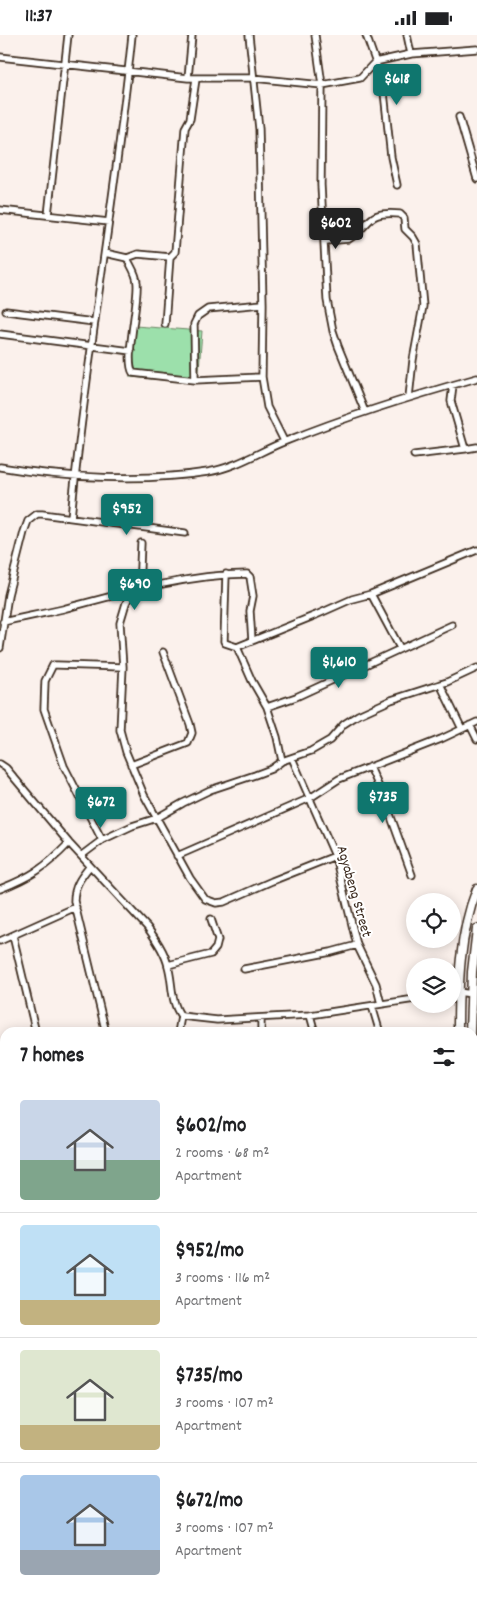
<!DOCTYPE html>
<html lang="en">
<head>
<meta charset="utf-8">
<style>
	:root { --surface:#fff; --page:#f2f2f2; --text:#202124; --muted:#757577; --line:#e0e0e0; --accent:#0f766e }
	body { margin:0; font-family:Dekko,sans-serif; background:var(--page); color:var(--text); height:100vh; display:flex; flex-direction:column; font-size:19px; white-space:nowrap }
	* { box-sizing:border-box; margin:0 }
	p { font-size:16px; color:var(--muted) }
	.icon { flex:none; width:28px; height:28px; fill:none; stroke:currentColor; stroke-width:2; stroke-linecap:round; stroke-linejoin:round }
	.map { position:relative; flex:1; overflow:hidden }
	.details { position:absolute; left:0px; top:992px; width:478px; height:571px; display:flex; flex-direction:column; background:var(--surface); border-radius:15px 15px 0 0; box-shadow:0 2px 12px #0003 }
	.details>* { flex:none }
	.buttons { position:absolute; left:406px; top:858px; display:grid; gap:10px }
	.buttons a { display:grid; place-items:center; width:55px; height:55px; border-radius:50%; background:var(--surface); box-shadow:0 2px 12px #0003; font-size:25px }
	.price { position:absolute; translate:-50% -42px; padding:0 11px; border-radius:5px; background:var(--accent); color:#fff; font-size:16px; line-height:32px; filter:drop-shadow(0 1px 2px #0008) }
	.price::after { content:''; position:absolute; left:50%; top:30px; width:15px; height:11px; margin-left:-8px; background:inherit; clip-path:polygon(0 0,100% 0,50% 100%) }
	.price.active { background:#222; color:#fff }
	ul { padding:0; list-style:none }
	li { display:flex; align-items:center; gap:15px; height:125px; padding:0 20px }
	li+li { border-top:1px solid var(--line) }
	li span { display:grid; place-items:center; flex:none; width:140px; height:100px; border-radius:5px; color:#555 }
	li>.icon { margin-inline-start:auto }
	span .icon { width:60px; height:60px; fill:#fffc; stroke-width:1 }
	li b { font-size:21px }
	h2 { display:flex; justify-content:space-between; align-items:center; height:60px; padding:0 20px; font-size:21px }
	.status { display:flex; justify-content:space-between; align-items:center; height:35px; padding:0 25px; background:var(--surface); direction:ltr }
	.status svg { height:14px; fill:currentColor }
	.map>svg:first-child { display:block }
	.green { fill:#9ce0ab; stroke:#6c8564 }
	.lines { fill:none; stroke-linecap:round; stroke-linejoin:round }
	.minor-casing { stroke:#3b2a1e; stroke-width:9 }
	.tertiary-casing { stroke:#3b2a1e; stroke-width:11 }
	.minor { stroke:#fff; stroke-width:5.5 }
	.tertiary { stroke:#fff; stroke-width:8 }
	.labels { text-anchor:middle; stroke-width:4; stroke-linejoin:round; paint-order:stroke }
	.street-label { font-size:15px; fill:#3b2a1e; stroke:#fff }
</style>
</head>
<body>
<div class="status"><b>11:37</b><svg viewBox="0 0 49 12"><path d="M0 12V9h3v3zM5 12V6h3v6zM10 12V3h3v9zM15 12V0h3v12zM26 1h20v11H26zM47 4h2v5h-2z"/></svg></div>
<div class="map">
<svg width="477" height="1563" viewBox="0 0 477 1563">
	<rect width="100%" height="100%" fill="#fbf1ec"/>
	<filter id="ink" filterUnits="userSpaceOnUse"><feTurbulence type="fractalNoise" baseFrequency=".02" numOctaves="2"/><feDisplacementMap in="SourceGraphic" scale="10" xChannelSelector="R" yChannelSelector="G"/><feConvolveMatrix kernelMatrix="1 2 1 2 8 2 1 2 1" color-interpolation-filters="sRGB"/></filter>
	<g filter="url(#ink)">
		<path class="green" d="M135 291 202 296 198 348 130 342Z"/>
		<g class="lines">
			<defs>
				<path id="minor" d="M249 0 259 94 263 269 262 342 267 372 284 406
					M315 0 322 50 321 150 327 265 333 296 338 311 365 377
					M366 0 383 48 391 122 397 150
					M407 0 411 19
					M0 22 188 43H253L322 50 360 43 375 27 411 19 477 14
					M188 43 192 0
					M459 82 477 144
					M0 175 109 187
					M48 180 68 0
					M325 206 349 204C374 188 364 176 400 179L404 183 405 194 413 202 417 209 423 271 413 325 409 362
					M105 218 127 223C130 230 137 239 137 248 139 267 124 325 133 338L195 345 262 342
					M127 223 138 219 170 222 175 217 185 93 190 84 196 44
					M6 276 94 287
					M165 289 170 222
					M0 299 131 316
					M195 345 194 289 198 281 208 274 263 269
					M453 350 451 366 465 414 477 412
					M414 420 465 414
					M0 432C64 443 144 447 208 437 237 432 260 416 286 406 348 381 412 361 477 343
					M71 483C86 321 116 161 132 0
					M226 539 224 606 225 608 237 612 316 580 352 564 371 559 477 515
					M139 555 141 508
					M132 557 126 568 120 588 123 632 120 695 126 717 144 760 190 843 205 864 216 868 224 867 272 846 335 821
					M371 559 400 613
					M3 587C23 582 43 579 63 574 123 558 184 540 247 539L250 542 253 561 250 576 252 606
					M237 612 252 646 267 672 277 702 282 726
					M0 613 8 560 24 497 28 486 37 479H42L185 498
					M440 649 462 694
					M267 672 296 662 452 590
					M470 690 477 704
					M292 723 335 821 357 910 376 949 381 969
					M0 729 6 733 69 808 147 892C155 903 165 917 168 931 173 947 170 967 181 981L178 998
					M131 730 188 708 192 698 190 689 163 617
					M370 732 386 768 412 840
					M102 805 64 731 44 674 45 646 53 630H57L123 632
					M82 820 102 805 132 791 157 783 183 768 210 755 255 740 271 734 282 726 311 716 330 705 344 689 358 680 391 665 447 647 477 633
					M177 821 310 763 339 744 441 704 477 687
					M90 831C81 842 74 851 74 866L106 998
					M0 854C31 842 46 832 69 808
					M13 901 36 998
					M0 906 76 872
					M168 930 211 919 216 913 218 905 211 884
					M244 934 331 917 357 910
					M452 958 458 957 472 959
					M372 971 380 998
					M310 980 315 998
					M181 981 217 985 310 980 415 964
					M261 998V983
					M472 1063H477
					M0 1134 5 1133
					M0 1147 5 1174
					M0 1218 5 1216
					M0 1279 5 1306
					M472 1280 477 1286
					M0 1358 5 1356
					M0 1459 5 1457
					M0 1542 5 1523
					M472 1543 477 1545
					M74 1563 75 1559
					M168 1563 169 1559
					M248 1563 250 1559
					M426 1563 428 1559"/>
				<path id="tertiary" d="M458 998C458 950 459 899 477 854
					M470 998 472 937 477 894
					M314 1563 315 1559"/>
			</defs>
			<use href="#minor" class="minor-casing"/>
			<use href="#tertiary" class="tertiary-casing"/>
			<use href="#minor" class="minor"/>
			<use href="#tertiary" class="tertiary"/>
		</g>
	</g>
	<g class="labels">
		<g class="street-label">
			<text transform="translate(355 856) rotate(74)" y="5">Agyabeng Street</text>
		</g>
	</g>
</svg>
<div class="buttons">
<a><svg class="icon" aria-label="locate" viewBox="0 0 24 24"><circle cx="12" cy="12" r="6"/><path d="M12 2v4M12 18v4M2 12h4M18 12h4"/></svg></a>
<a><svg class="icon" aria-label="layers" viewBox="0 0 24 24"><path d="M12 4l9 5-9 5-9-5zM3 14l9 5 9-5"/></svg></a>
</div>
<b class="price" style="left:397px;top:71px">$618</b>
<b class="price active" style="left:336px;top:215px">$602</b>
<b class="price" style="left:127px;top:501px">$952</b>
<b class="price" style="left:135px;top:576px">$690</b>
<b class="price" style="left:339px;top:654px">$1,610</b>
<b class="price" style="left:383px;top:789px">$735</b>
<b class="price" style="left:101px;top:794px">$672</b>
<section class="details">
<h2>7 homes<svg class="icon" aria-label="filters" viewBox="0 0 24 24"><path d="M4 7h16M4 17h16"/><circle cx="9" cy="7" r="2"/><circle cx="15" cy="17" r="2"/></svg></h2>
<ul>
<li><span style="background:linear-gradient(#c9d6e8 60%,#7fa58c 0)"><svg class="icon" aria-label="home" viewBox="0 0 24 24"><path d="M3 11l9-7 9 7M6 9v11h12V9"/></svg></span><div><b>$602/mo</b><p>2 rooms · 68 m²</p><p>Apartment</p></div></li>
<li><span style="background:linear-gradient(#bfe0f5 75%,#c2b280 0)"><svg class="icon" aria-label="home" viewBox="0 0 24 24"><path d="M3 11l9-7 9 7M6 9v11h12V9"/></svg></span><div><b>$952/mo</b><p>3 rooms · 116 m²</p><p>Apartment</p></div></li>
<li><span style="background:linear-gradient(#dfe7d0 75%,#c2b280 0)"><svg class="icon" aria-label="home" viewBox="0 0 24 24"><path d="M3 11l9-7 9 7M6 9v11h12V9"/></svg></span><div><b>$735/mo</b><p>3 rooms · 107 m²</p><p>Apartment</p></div></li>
<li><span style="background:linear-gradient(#a9c7e8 75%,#9aa5b1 0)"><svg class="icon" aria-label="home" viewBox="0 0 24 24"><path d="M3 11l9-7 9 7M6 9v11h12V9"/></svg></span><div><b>$672/mo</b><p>3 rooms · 107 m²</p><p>Apartment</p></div></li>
</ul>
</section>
</div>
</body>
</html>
